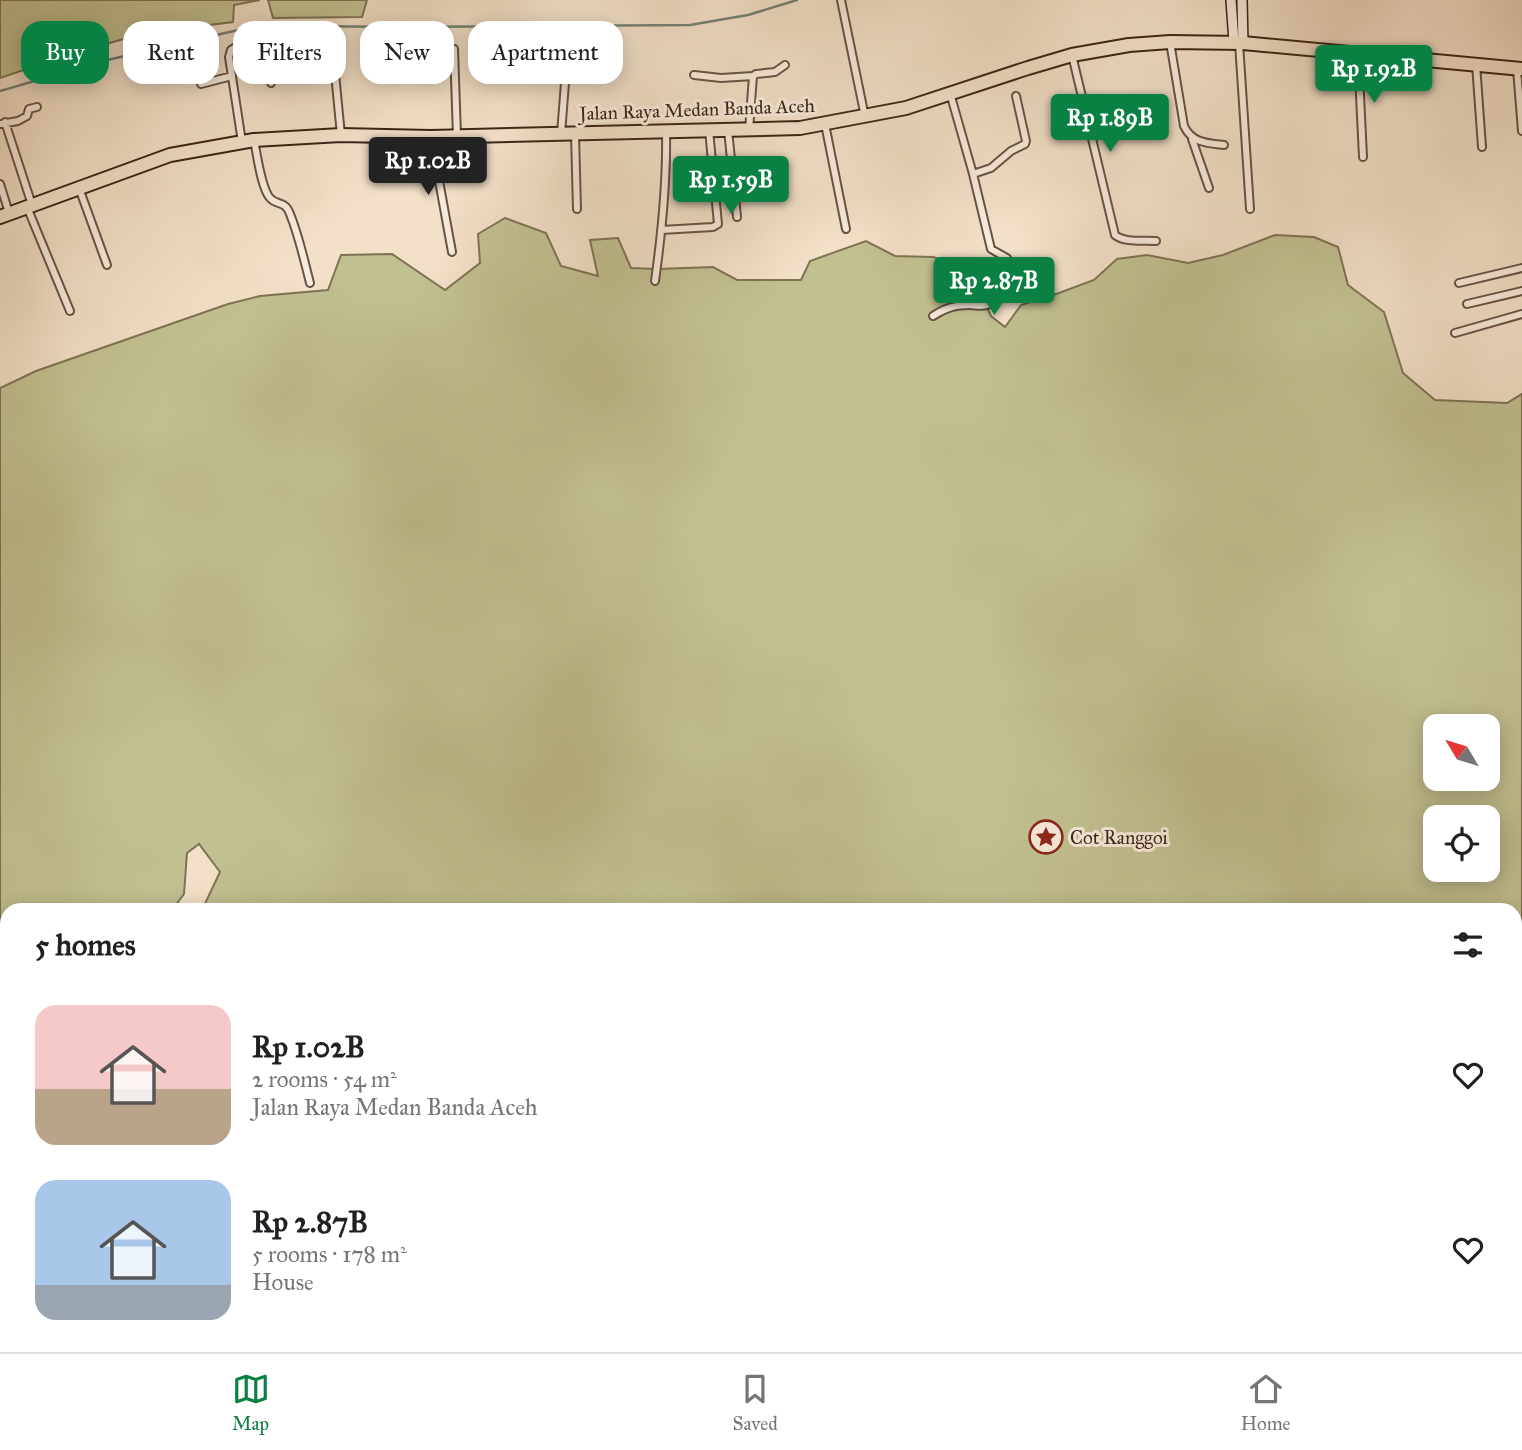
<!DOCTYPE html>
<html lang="en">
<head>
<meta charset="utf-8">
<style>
	:root { --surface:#fff; --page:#f2f2f2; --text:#202124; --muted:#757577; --line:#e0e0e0; --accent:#0b8043 }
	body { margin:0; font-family:"IM FELL Great Primer",serif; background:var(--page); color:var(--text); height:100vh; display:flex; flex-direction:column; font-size:26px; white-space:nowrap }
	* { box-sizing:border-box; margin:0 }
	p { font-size:23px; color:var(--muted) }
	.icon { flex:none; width:38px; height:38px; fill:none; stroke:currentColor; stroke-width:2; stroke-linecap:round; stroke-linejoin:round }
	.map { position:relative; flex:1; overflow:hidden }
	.panel { position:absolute; left:0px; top:903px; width:1522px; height:450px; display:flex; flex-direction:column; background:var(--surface); border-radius:21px 21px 0 0; box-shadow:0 4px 18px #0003 }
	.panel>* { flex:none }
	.hud { position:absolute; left:21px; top:21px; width:700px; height:63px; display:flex; gap:14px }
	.needle { width:46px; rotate:308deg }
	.fabs { position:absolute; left:1423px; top:714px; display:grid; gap:14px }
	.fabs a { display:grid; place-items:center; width:77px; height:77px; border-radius:14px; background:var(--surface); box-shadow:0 4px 18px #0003; font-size:35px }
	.price { position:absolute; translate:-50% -60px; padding:0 16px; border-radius:7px; background:var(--accent); color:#fff; font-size:23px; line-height:46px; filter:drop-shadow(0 2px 4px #0008) }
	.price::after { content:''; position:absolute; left:50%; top:42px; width:21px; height:16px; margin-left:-10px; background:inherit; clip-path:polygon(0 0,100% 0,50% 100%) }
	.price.selected { background:#222; color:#fff }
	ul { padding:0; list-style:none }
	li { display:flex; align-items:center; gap:21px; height:175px; padding:0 35px }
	li span { display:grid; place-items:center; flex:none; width:196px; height:140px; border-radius:21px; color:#555 }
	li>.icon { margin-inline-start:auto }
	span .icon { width:84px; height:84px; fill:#fffc; stroke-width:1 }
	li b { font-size:30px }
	h2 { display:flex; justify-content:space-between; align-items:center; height:84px; padding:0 35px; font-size:30px }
	.chip { padding:0 24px; border-radius:21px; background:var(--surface); box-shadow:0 4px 18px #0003; font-size:24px; line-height:63px }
	.chip.selected { background:var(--accent); color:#fff }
	.menu { display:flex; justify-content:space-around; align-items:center; height:98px; border-top:2px solid var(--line); background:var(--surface); font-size:19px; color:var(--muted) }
	.menu a { display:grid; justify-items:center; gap:4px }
	.menu .selected { color:var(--accent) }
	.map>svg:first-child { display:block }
	.green { fill:#c1c091; stroke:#7e7354; stroke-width:2; fill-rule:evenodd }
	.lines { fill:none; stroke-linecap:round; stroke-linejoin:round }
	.stream { stroke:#748176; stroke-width:2.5 }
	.street-casing { stroke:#685444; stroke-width:10 }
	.secondary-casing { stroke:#3a2618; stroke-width:12 }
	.highway-casing { stroke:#3a2618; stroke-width:16 }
	.street { stroke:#f7ebdb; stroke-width:6 }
	.secondary { stroke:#f7ebdb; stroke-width:9 }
	.highway { stroke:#f2e0c8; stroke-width:12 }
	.labels { text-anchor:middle; stroke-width:6; stroke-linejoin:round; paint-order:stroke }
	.street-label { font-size:19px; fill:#3a2618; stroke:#f7ebdb }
	.poi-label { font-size:19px; fill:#3a2618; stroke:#f7ebdb; text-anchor:start }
</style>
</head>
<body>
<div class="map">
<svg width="1522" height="1352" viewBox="0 0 1522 1352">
	<rect width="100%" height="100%" fill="#f2e0c8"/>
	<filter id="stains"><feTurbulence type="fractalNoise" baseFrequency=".00286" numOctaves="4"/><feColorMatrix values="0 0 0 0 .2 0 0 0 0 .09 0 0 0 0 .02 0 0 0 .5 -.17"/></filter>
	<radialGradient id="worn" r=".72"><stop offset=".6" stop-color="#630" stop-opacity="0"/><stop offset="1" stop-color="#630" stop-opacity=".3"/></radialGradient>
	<path class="green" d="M0 0H260L234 5 233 22 145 33 74 53 0 78Z
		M268 0H367L362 17 273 18Z
		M505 218 546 233 561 266 598 276 590 240 618 238 631 268 657 269 713 267 737 280H801L810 261 866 241 895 256 933 257 962 266 979 290 991 316 1005 327 1021 305 1059 293 1094 280 1117 259 1147 255 1188 263 1223 255 1275 235 1314 237 1338 247 1348 285 1384 312 1403 373 1435 400 1507 403 1522 394V1352H539L537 1346H1516V910H202L220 872 199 844 187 853 184 894 172 910H7V1346H192L194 1352H0V388L36 371 228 304 260 296 328 290 341 255 392 254 445 290 480 263 478 234ZM1435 726H1488V779H1435ZM1435 817H1488V870H1435Z
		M264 1346H406L407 1352H266Z"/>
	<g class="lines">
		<path class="stream" d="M0 91 103 61 247 28 302 26 396 27 690 25 748 15 797 0"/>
		<defs>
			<path id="street" d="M841 0 865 117
				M1170 42 1184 126C1192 143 1207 143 1224 145
				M1239 43 1250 209
				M263 45 327 41 332 43 341 135
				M454 49 457 136
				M1358 54 1363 157
				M1072 55 1115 235C1125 243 1143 240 1156 241
				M1476 64 1482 147
				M1517 69 1522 131
				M694 75 721 78 753 76
				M201 84 232 76
				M5 122 32 205
				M0 124 18 121 27 116 29 109 37 107
				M825 124 846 229
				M728 130 737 217
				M749 130 753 76 756 74 775 72 785 65
				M561 134 566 70
				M575 134 577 209
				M431 137 452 252
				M1192 139 1209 188
				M254 140C257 154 261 188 270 198 277 206 285 200 290 214 299 236 304 260 310 283
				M242 142 229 57 231 50 242 43 263 45 271 83
				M973 174 991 168 1011 151 1025 144 1026 141 1016 96
				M0 184 9 213
				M79 188 107 265
				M27 207 70 311
				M661 230 713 227 718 224 709 130
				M655 281C662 231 667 182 666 132
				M1459 283 1522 268
				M1467 304 1522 291
				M933 316C945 308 955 305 970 305 975 305 981 307 987 305 1004 299 1013 274 1007 258L991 249 973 174 950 93
				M1455 333 1522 314
				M1516 1291 1522 1290
				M232 1346 233 1352
				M456 1346 457 1352
				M802 1346 805 1352
				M610 1352 634 1346
				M1228 1352 1238 1346"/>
			<path id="secondary" d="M1231 0 1234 42
				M1242 0 1243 43"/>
			<path id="highway" d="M0 217 170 155 254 140 341 135 431 137 800 128 906 108 1028 68 1072 55 1129 45 1170 42 1243 43 1522 69"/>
		</defs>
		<use href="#street" class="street-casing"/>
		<use href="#secondary" class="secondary-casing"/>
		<use href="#highway" class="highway-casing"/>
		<use href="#street" class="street"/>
		<use href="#secondary" class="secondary"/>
		<use href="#highway" class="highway"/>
	</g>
	<defs>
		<symbol id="sight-ring" viewBox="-11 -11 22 22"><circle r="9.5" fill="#f7ebdb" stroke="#8f2418" stroke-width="1.5"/><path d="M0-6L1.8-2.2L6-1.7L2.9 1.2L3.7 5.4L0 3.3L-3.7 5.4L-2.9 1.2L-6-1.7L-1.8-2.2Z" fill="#8f2418"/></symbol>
	</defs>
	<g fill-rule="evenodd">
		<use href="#sight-ring" x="1027" y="818" width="38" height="38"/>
	</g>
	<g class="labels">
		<g class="street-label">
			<text transform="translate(697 109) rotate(-2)" y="7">Jalan Raya Medan Banda Aceh</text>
		</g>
		<g class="poi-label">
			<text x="1070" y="844">Cot Ranggoi</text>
		</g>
	</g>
	<rect width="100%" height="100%" filter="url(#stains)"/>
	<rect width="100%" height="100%" fill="url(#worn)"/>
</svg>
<div class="fabs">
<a><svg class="needle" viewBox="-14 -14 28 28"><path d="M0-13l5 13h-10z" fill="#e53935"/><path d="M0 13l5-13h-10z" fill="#757577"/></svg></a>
<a><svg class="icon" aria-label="locate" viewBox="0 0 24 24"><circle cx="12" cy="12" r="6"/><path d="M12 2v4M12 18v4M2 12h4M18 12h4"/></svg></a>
</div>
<b class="price" style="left:1374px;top:105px">Rp 1.92B</b>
<b class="price" style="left:1110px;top:154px">Rp 1.89B</b>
<b class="price selected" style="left:428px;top:197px">Rp 1.02B</b>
<b class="price" style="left:731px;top:216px">Rp 1.59B</b>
<b class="price" style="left:994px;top:317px">Rp 2.87B</b>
<div class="hud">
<a class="chip selected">Buy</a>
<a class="chip">Rent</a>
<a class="chip">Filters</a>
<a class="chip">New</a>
<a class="chip">Apartment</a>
</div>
<section class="panel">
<h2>5 homes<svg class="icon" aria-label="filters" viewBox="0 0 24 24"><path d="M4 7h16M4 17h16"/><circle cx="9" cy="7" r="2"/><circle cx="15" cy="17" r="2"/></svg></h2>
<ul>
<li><span style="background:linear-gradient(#f6c9c9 60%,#b9a48a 0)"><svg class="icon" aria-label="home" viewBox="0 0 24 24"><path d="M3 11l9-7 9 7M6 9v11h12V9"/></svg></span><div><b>Rp 1.02B</b><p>2 rooms · 54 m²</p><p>Jalan Raya Medan Banda Aceh</p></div><svg class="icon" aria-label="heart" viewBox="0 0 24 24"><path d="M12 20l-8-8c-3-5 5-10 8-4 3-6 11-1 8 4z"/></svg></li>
<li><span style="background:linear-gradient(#a9c7e8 75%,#9aa5b1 0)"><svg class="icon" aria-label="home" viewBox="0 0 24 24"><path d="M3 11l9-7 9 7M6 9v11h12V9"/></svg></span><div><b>Rp 2.87B</b><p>5 rooms · 178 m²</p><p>House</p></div><svg class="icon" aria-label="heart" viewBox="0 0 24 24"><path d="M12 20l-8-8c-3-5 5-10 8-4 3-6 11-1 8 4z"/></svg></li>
</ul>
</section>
</div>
<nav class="menu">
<a class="selected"><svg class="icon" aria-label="map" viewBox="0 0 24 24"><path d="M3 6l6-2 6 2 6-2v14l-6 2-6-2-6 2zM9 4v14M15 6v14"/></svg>Map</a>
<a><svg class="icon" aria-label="saved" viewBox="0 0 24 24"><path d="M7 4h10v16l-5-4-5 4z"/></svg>Saved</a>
<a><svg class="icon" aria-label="home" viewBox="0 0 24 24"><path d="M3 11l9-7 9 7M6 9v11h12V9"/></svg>Home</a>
</nav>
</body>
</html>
